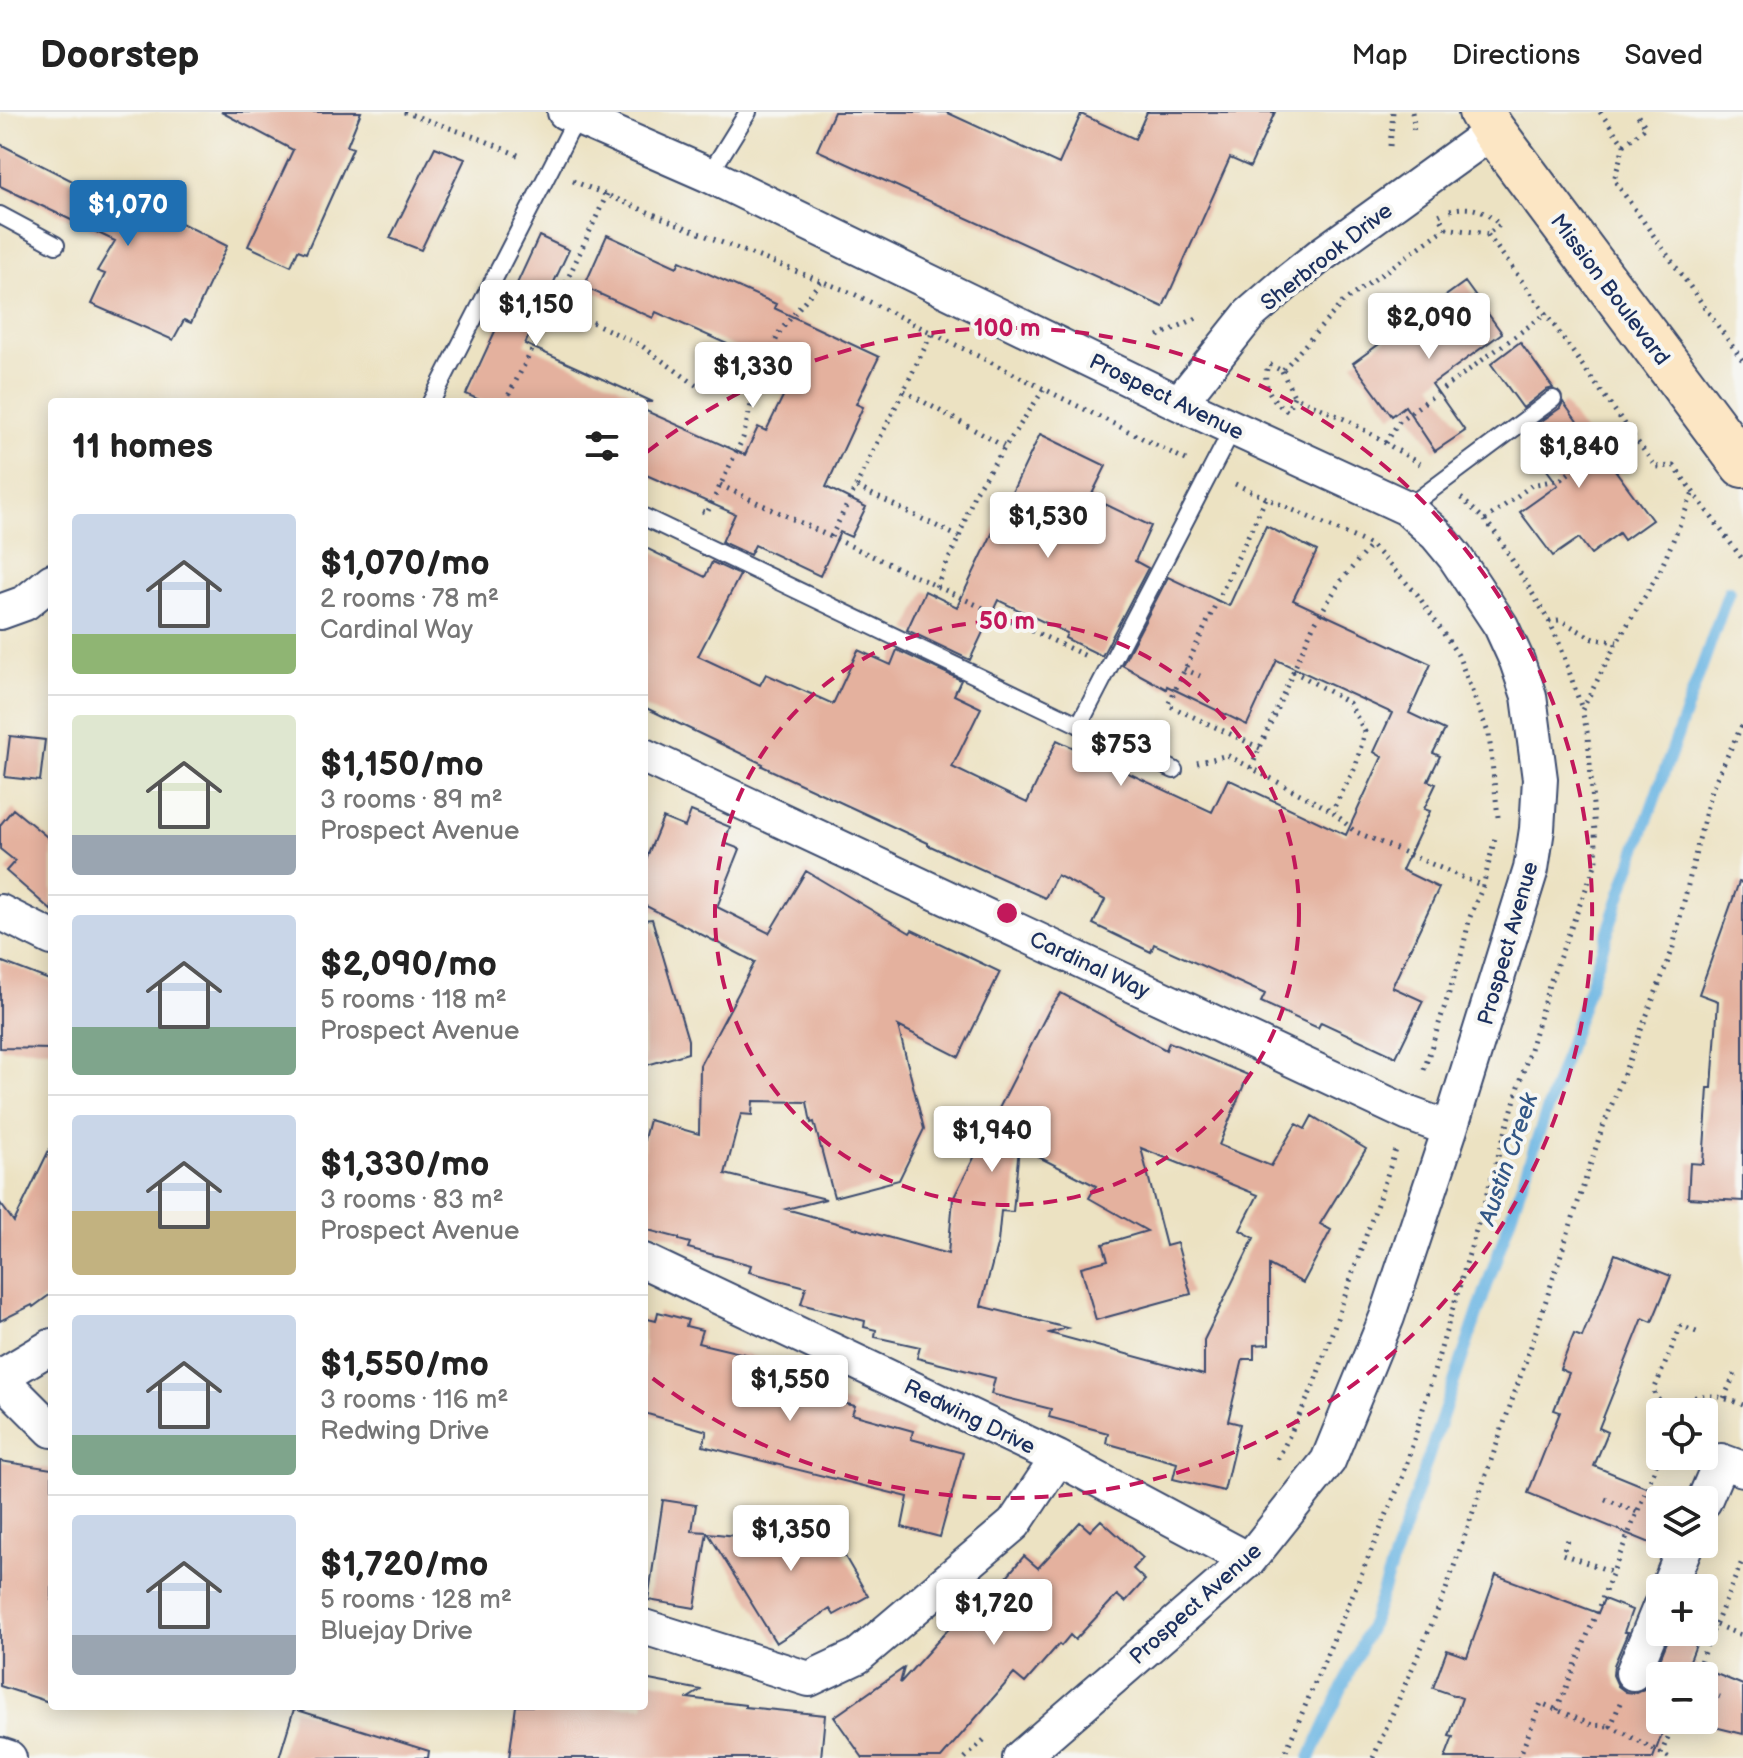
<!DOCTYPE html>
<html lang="en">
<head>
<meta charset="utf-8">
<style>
	:root { --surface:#fff; --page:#f2f2f2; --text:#222; --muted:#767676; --line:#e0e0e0; --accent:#1f6fb2 }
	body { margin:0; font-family:"Balsamiq Sans",sans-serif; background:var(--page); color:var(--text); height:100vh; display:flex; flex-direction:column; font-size:30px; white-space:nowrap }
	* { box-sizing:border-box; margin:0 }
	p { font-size:26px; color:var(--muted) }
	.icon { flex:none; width:44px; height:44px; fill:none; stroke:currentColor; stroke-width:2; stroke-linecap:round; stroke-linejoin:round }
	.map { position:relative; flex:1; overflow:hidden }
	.drawer { position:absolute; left:48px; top:286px; width:600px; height:1312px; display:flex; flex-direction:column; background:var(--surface); border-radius:8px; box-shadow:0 4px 20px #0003 }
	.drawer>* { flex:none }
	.tools { position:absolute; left:1646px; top:1286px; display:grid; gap:16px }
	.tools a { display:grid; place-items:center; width:72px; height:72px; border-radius:8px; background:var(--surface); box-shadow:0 4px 20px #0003; font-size:40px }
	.price { position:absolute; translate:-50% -68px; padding:0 18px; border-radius:8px; background:#fff; color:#222; font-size:26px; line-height:52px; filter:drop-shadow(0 2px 4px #0008) }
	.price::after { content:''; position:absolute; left:50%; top:48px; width:24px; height:18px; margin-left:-12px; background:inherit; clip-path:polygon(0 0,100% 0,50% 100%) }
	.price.on { background:var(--accent); color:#fff }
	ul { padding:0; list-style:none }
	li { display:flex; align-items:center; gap:24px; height:200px; padding:0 24px }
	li+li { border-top:2px solid var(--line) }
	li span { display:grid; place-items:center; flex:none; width:224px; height:160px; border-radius:8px; color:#555 }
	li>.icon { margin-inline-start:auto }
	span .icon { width:96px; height:96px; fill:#fffc; stroke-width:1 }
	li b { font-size:34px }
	h2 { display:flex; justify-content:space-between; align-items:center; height:96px; padding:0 24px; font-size:34px }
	header { display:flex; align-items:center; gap:48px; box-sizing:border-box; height:112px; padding:0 40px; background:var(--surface); border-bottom:2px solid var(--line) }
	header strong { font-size:38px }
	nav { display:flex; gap:44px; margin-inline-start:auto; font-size:28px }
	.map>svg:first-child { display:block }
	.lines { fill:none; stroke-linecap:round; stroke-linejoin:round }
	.stream { stroke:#6bb5e3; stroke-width:12 }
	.building { fill:#e4b19e; fill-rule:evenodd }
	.lane-casing { stroke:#3a4a6d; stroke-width:20 }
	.street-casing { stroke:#3a4a6d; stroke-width:38 }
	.secondary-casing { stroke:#3a4a6d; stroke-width:48 }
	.path { stroke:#3a4a6d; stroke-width:5; stroke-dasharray:2 6; stroke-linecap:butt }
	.lane { stroke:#fff; stroke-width:16 }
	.street { stroke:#fff; stroke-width:34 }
	.secondary { stroke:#fce6c4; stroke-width:44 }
	.ring { fill:none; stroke:#c2185b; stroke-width:4; stroke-dasharray:14 10 }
	.labels { text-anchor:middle; stroke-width:8; stroke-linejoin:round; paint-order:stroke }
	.street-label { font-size:22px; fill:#1b2f5e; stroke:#f6f6f2 }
	.water-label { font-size:24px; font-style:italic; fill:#335786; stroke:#f6f6f2 }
	.centre { fill:#c2185b; stroke:#f6f6f2; stroke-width:4 }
	.ring-label { font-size:24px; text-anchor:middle; font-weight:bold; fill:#c2185b; stroke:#f6f6f2; stroke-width:8; stroke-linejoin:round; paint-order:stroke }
</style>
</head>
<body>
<header>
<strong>Doorstep</strong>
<nav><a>Map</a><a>Directions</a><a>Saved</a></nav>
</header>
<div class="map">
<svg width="1743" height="1646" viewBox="0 0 1743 1646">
	<rect width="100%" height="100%" fill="#f6f6f2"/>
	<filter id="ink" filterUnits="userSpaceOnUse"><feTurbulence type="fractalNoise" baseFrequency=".0125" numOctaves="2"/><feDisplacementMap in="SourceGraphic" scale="16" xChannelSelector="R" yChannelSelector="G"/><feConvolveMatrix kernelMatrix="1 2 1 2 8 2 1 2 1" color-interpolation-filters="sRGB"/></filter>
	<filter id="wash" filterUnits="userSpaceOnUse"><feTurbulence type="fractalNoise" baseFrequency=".006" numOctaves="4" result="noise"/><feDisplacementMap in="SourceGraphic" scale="32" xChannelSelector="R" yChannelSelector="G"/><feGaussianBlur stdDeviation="1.8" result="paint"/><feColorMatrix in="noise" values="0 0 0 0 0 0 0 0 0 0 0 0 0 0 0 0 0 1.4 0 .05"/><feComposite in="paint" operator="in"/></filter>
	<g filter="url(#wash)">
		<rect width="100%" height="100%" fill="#ece2c2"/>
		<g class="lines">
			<path class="stream" d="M1310 1646 1372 1510 1626 767 1729 479"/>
		</g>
		<g id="blocks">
			<path class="building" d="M221 0H361L347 34 353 36 306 141 298 138 291 154 248 134 293 38Z
				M834 0H946L1059 52 1081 2 1135 27 1147 0H1275L1250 55 1230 46 1163 195 817 38Z
				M0 32 133 100 138 89 227 134 191 211 184 208 173 228 91 192 105 162 97 159 115 129 0 74Z
				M435 35 465 47 421 138 390 126Z
				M607 123 677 155 680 149 776 192 774 196 879 245 856 292 863 295 826 375 866 395 851 425 840 420 820 464 755 433 750 443 722 430 735 402 644 362V298L745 343 758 315 766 319 793 264 786 260 787 259 656 200 653 206 584 175Z
				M539 124 569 138 525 232 653 290H484L466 282Z
				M1465 170 1502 221 1432 272 1465 319 1435 339 1405 294 1392 304 1353 251Z
				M1520 230 1553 276 1546 278 1523 296 1491 252Z
				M1563 290 1610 355 1612 354 1652 408 1624 428 1619 421 1591 442 1579 426 1553 444 1520 400 1558 373 1525 328 1539 317 1536 313 1560 296Z
				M1040 322 1106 354 1091 384 1092 386 1151 414 1135 449 1148 456 1102 544 1065 526 1067 521 998 488 970 548 907 518 925 479 957 495Z
				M1266 414 1317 439 1293 488 1431 552 1409 601 1445 618 1433 641 1440 644 1428 669 1436 672 1424 697 1430 699 1402 758 1439 776 1392 875 1423 889 1396 945 1321 910 1318 916 1261 890 1265 882 1154 832 1151 840 1093 812 1105 788 1057 763 1045 786 928 733V731L762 654 763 652 644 595V435L705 465 712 450 740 463 698 544 760 573 766 562 833 592 858 538 891 553 897 538 961 568 954 583 981 596 952 655 1027 691 1057 628 1212 700 1228 667 1346 723 1382 645 1374 640 1392 601 1277 548 1247 613 1167 574 1166 577 1122 553 1168 465 1229 494Z
				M10 624 45 628 40 669 5 665Z
				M13 697 52 729V799L6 759 15 749 0 737V713Z
				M691 699 730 715 724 731 740 737 717 795 769 821 806 759 910 821 912 818 1000 860 959 945 898 914 924 1017 899 1068 834 1085 814 1010 811 1011 807 990 753 989 752 1003 741 1002 725 1062 826 1087 786 1097 948 1142 953 1087 1049 898 1061 881 1166 938 1169 930 1248 963 1219 1033 1271 1054 1296 1012 1305 1017 1312 1004 1366 1037 1320 1112 1331 1118 1303 1171 1269 1153V1232L1254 1233V1247H1243L1228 1309 1240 1312 1224 1379 1173 1367 1177 1351 1106 1331 1108 1321 1049 1305 1051 1297 991 1282 995 1266 917 1246 920 1235 875 1225 876 1218 864 1215 865 1209 801 1192 806 1175 749 1160 751 1153 688 1136 690 1131 679 1128V1126L644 1117V1027L649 1008 699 1022 700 953 755 850 644 793V752L663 706 685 715ZM1019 1035 1096 1074 1089 1086 1147 1119 1103 1132 1108 1148 1081 1155 1096 1208 1191 1182 1177 1131 1166 1134 1141 1036 1258 1083 1240 1118 1254 1126 1204 1228V1263L1049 1221 1067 1216 981 1194 998 1130 1001 1099 1013 1100Z
				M1739 770 1743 771V1089L1688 1086 1690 1051 1703 1052 1708 976H1712L1718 889 1699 882Z
				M652 807 688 928V941L644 954V808Z
				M0 849 52 869V937L0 936Z
				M52 1032V1181L33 1195 32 1193 0 1209V1091L14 1110Z
				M1615 1142 1671 1164 1652 1210 1643 1206 1599 1316 1608 1320 1594 1354 1660 1381V1435L1528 1381 1560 1300 1554 1298 1569 1261 1560 1257 1574 1222 1582 1225Z
				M658 1200 688 1208 686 1214 702 1218 698 1231 757 1245 756 1252 772 1256 769 1265 841 1284 839 1290 855 1294 852 1302 913 1319 911 1327 963 1341 940 1425 902 1415 908 1385 703 1334 707 1319 644 1301V1206L656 1209Z
				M0 1349 52 1357V1591L0 1574Z
				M663 1388 696 1393 692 1419 707 1420 695 1496 648 1488Z
				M778 1405 826 1412 868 1484 834 1503 830 1497 776 1531 708 1421 745 1425Z
				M1101 1408 1143 1446 1133 1457 1145 1468 1125 1490 1117 1483 1075 1528 1070 1523 1061 1534 1059 1532 1025 1571 1014 1562 941 1646H863L834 1605 904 1556 900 1571 980 1482 987 1488 1024 1444 1038 1456 1080 1410 1090 1419Z
				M1496 1463 1598 1501 1604 1487 1632 1498 1624 1520H1628L1614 1553 1613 1563 1618 1574 1626 1580 1636 1581 1646 1576 1651 1569 1671 1520H1701L1689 1551 1743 1573V1622L1686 1608H1704V1564H1660V1608H1667L1653 1646H1445L1453 1625 1449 1624 1462 1586 1433 1576 1447 1538 1467 1545Z
				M644 1567 701 1578 688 1586 745 1593V1595L825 1603 821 1646H509L516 1594H644Z
				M294 1597 429 1639 428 1646H279Z"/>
		</g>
	</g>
	<g filter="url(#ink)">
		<use href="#blocks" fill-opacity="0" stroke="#3a4a6d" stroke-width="2"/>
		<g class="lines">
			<defs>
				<path id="lane" d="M709 63 748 0
					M0 103 56 133
					M431 290 577 5
					M1407 396 1553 287
					M644 405 1174 658
					M1079 613 1233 316"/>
				<path id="street" d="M565 0 709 63 1179 291 1407 396 1436 422 1455 445 1501 514 1517 549 1529 584 1540 667 1537 717 1531 757 1450 1017 1387 1205 1328 1349 1249 1448 1020 1646
					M1179 291 1250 202 1287 170 1321 143 1493 19
					M0 500 25 491 52 469
					M644 644 1409 1002 1450 1017
					M0 800 52 826
					M644 1149 1058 1346 1249 1448
					M0 1265 52 1234
					M0 1266 52 1318
					M1704 1389 1721 1349 1743 1357
					M1668 1476 1686 1432
					M644 1515 809 1567 858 1544 1014 1412 1058 1346
					M1633 1561 1660 1495
					M0 1643 9 1646"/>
				<path id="secondary" d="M1481 0 1493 19 1743 353"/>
			</defs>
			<use href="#lane" class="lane-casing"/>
			<use href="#street" class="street-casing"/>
			<use href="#secondary" class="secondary-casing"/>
			<path class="path" d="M404 0 481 27 520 44
				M1412 0 1414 12 1413 21
				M1600 0 1624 33 1614 68 1743 249
				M1624 33 1646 15 1635 0
				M1390 34 1393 0
				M573 69 723 131 852 181 1186 348
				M607 82 557 190 571 200 642 234 700 276H755
				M1450 98C1471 93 1484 98 1500 113L1487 122C1545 199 1599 278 1656 355L1674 354 1743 448
				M1446 116 1487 122
				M1158 224 1199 205
				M1282 259 1294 284
				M904 279 1005 335
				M505 290 557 190
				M1386 331 1400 308 1547 201
				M1420 352 1351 310 1294 284 1287 299C1271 288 1260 271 1269 252L1282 259 1343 190 1446 116 1439 103 1441 102
				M1235 372 1371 433 1417 482 1458 543 1489 623 1498 705
				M720 373 1086 544
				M857 375 959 425
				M1461 386 1485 408 1497 423 1549 509 1560 533 1582 597
				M702 399 707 401 743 326 755 276 780 219 821 169
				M1485 408 1532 373 1561 367 1628 317
				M831 425 932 221
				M936 475 959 425 975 380 1044 277
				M1549 509 1560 508 1594 527 1617 530
				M1184 557 1200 564
				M1293 559 1349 591 1365 620 1355 656 1332 699
				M1260 636 1168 593 1266 386
				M1197 651 1227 643 1332 699 1354 719 1483 774
				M1251 656 1313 514 1340 470 1371 433
				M1424 958 1461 844 1470 805 1483 774 1496 722
				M1724 1286 1736 1259
				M1670 1300 1655 1284 1654 1278 1681 1214 1699 1221
				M1676 1300C1692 1275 1721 1284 1743 1293
				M1278 1347 1313 1275 1397 1035
				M1605 1387 1637 1400
				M1568 1428 1562 1442 1613 1460
				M1716 1513 1743 1524
				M1694 1564 1743 1447
				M1704 1579 1720 1585
				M1620 1591 1611 1614 1670 1646
				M1557 1598 1660 1344
				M1661 1642 1675 1608
				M965 1646 988 1624
				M1283 1646 1403 1364 1549 873 1597 748 1588 624 1582 598 1617 530 1660 459 1693 381
				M1373 1646 1443 1486 1530 1237 1601 1020 1672 839 1711 678 1743 611
				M1519 1646 1541 1591 1592 1613 1611 1614"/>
			<use href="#lane" class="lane"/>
			<use href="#street" class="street"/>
			<use href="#secondary" class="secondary"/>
		</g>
	</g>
	<g class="ring">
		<circle cx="1007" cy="801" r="292"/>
		<path d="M647 340A585 585 0 1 1 647 1262"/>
	</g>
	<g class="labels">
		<g class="street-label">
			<text transform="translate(1326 144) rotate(-38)" y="8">Sherbrook Drive</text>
			<text transform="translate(1611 177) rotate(53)" y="8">Mission Boulevard</text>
			<text transform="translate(1167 284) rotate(26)" y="8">Prospect Avenue</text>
			<text transform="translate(1507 831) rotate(-74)" y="8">Prospect Avenue</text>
			<text transform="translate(1090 852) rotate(25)" y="8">Cardinal Way</text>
			<text transform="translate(970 1304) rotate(26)" y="8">Redwing Drive</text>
			<text transform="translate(1195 1491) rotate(-42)" y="8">Prospect Avenue</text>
		</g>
		<g class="water-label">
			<text transform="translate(1508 1047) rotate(-71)" y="8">Austin Creek</text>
		</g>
	</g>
	<circle cx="1007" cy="801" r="12" class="centre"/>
	<g class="ring-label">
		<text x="1007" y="224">100 m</text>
		<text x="1007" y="517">50 m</text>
	</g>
</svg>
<div class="tools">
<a><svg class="icon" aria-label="locate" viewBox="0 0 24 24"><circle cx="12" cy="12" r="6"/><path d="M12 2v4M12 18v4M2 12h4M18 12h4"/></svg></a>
<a><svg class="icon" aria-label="layers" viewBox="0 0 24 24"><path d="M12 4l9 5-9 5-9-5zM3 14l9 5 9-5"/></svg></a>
<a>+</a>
<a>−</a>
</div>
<b class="price on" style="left:128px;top:136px">$1,070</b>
<b class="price" style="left:536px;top:236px">$1,150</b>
<b class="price" style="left:1429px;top:249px">$2,090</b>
<b class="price" style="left:753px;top:298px">$1,330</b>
<b class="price" style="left:1579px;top:378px">$1,840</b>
<b class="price" style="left:1048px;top:448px">$1,530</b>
<b class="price" style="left:1121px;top:676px">$753</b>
<b class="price" style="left:992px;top:1062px">$1,940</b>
<b class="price" style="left:790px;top:1311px">$1,550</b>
<b class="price" style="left:791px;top:1461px">$1,350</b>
<b class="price" style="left:994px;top:1535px">$1,720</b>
<section class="drawer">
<h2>11 homes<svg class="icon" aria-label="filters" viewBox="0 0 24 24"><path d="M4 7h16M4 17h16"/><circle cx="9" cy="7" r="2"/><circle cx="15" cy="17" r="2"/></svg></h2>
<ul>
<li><span style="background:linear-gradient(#c9d6e8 75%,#8fb573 0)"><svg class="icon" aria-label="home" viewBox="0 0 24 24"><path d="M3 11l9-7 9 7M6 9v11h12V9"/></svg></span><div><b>$1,070/mo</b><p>2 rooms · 78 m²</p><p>Cardinal Way</p></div></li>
<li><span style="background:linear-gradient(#dfe7d0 75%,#9aa5b1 0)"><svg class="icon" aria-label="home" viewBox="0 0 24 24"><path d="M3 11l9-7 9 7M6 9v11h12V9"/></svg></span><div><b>$1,150/mo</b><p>3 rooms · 89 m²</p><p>Prospect Avenue</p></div></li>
<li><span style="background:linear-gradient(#c9d6e8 70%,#7fa58c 0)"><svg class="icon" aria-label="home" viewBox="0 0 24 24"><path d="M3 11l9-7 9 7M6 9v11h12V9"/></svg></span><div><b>$2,090/mo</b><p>5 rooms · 118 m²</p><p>Prospect Avenue</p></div></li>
<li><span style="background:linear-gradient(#c9d6e8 60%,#c2b280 0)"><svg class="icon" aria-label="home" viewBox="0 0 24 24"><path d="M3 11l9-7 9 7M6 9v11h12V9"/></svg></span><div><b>$1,330/mo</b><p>3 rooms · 83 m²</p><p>Prospect Avenue</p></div></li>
<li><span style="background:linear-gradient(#c9d6e8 75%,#7fa58c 0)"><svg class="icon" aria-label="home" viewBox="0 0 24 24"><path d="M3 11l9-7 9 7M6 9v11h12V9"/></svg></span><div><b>$1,550/mo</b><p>3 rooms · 116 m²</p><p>Redwing Drive</p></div></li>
<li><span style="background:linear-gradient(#c9d6e8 75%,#9aa5b1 0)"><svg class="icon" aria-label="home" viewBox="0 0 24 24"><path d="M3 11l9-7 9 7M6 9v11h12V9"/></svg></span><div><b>$1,720/mo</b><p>5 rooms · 128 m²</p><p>Bluejay Drive</p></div></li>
</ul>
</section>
</div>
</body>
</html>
